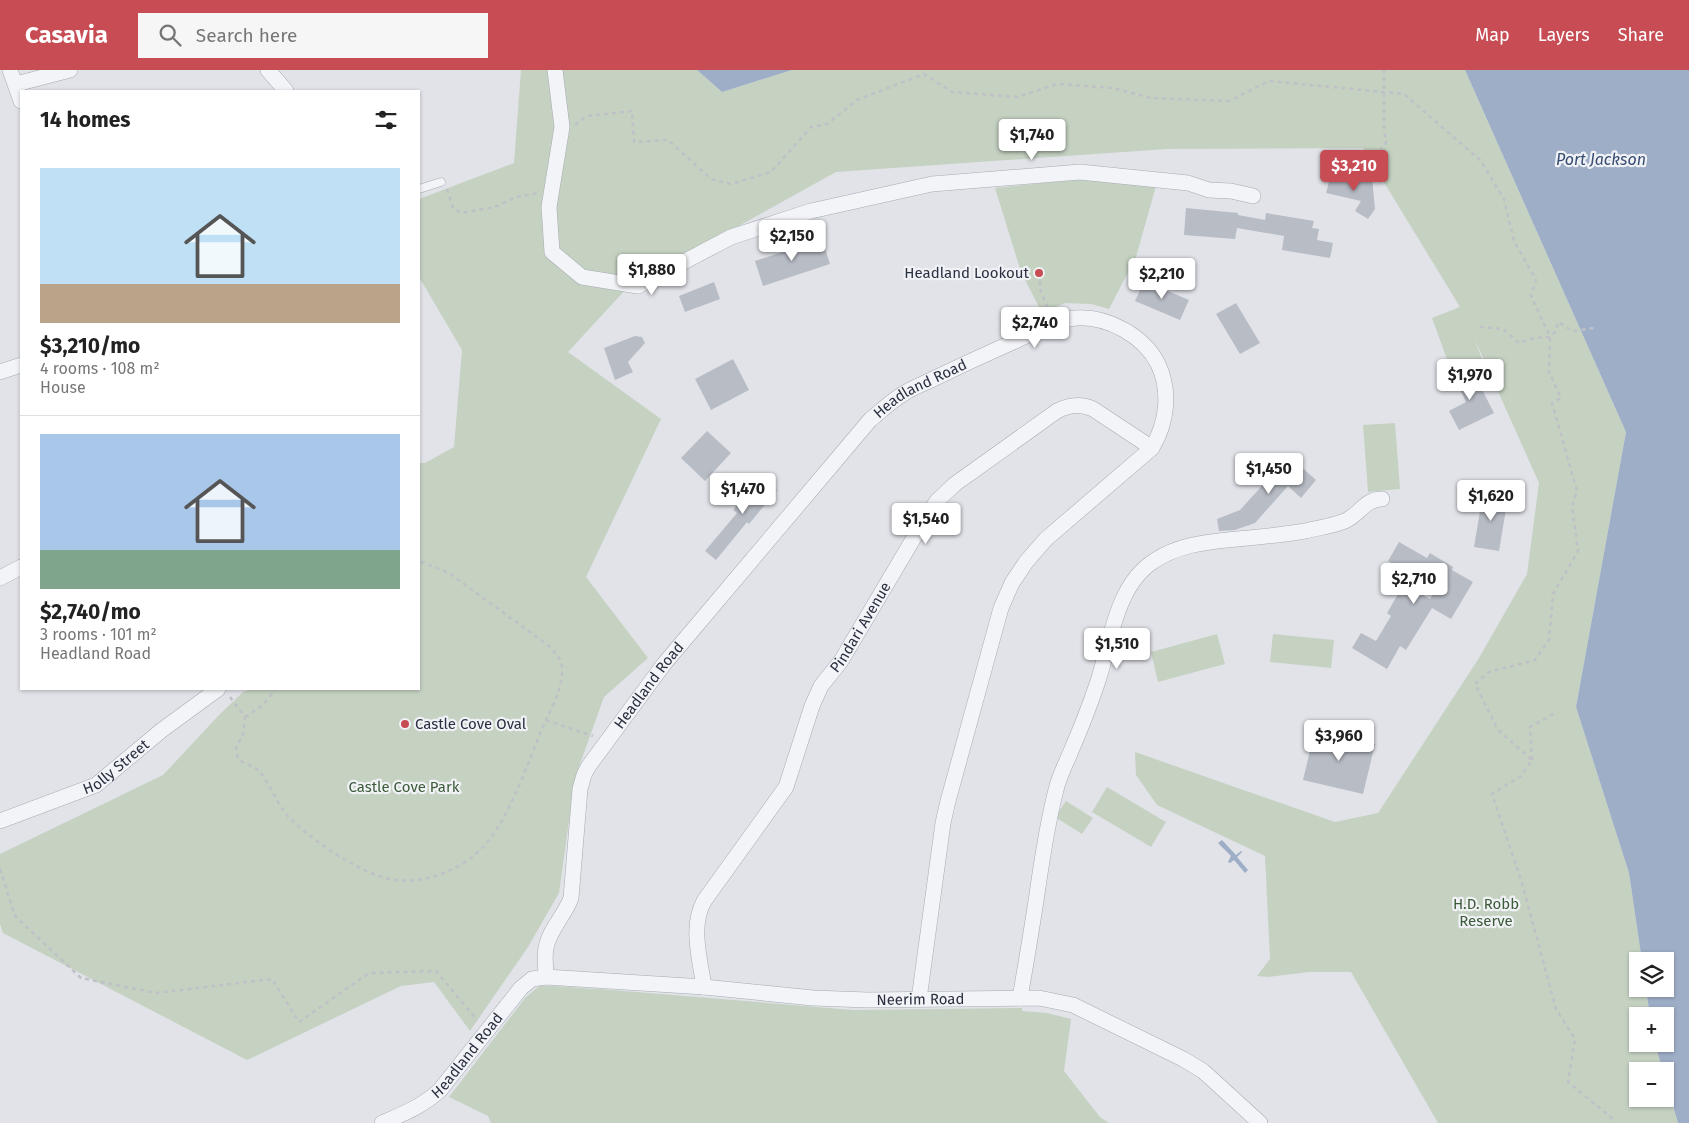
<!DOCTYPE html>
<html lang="en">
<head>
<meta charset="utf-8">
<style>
	:root { --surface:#fff; --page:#f6f6f6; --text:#222; --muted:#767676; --line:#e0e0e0; --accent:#c74c54 }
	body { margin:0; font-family:"Fira Sans",sans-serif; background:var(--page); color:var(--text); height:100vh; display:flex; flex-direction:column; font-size:19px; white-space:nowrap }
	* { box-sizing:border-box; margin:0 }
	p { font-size:16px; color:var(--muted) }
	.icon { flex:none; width:28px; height:28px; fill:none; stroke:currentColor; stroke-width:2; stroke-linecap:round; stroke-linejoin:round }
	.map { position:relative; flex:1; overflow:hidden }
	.drawer { position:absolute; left:20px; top:20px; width:400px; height:600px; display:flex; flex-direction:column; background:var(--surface); border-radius:0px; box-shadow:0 1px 4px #0004 }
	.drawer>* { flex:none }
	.controls { position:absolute; left:1629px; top:882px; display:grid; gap:10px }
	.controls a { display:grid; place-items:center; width:45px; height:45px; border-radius:0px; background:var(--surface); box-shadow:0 1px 4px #0004; font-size:25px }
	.price { position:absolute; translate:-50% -42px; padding:0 11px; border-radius:5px; background:#fff; color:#222; font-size:16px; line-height:32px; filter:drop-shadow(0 1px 2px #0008) }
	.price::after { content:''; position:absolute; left:50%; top:30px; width:15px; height:11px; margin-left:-8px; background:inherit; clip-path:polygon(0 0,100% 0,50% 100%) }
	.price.on { background:var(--accent); color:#fff }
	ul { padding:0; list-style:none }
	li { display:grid; align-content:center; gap:10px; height:265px; padding:0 20px }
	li+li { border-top:1px solid var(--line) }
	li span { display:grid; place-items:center; height:155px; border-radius:0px; color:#555 }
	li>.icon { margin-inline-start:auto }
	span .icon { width:90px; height:90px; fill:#fffc; stroke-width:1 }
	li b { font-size:21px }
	h2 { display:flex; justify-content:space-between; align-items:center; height:60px; padding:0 20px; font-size:21px }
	header { display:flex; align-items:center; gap:30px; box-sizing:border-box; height:70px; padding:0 25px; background:var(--accent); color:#fff }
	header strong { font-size:24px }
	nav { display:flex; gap:28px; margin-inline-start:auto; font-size:18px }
	.search { width:350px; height:45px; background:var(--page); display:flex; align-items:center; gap:12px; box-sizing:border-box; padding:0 18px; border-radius:0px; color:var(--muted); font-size:19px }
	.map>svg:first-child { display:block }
	.green { fill:#c5d2c2 }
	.water { fill:#9eaec7 }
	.building { fill:#b8bcc5 }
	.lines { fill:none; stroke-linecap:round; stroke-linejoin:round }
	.service-casing { stroke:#a6aab3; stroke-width:9 }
	.minor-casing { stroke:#a6aab3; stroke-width:16 }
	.path { stroke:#bfc1c7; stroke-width:2.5; stroke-dasharray:4 4; stroke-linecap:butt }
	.service { stroke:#f3f4f7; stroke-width:8 }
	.minor { stroke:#f3f4f7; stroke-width:15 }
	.poi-dot { fill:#c74c54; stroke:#f0f2f6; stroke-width:2 }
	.labels { text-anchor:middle; stroke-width:4.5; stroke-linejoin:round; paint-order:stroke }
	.poi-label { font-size:15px; fill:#2a3040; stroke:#f0f2f6; text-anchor:end }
	.street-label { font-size:15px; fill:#2a3040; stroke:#f0f2f6 }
	.park-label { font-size:15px; fill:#3c5b38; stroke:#f0f2f6 }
	.water-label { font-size:16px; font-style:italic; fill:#364c71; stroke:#f0f2f6 }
</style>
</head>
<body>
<header>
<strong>Casavia</strong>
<div class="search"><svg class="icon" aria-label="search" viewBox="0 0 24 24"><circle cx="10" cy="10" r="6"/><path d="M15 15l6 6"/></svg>Search here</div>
<nav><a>Map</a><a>Layers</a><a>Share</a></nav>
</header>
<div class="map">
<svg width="1689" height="1053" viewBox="0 0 1689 1053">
	<rect width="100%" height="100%" fill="#e1e3e9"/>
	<path class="green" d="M521 0H697L722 22 792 0H1465L1626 362 1576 637 1629 803 1642 891H1638V919H1646L1650 946H1638V974H1655L1663 1001H1638V1029H1665V1008L1678 1053H1438L1351 902H1309L1268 907 1257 906 1270 889 1265 786 1157 735 1136 705 1135 682 1335 752 1378 743 1479 588 1527 504 1539 413 1475 270 1483 292 1452 303 1432 248 1460 237 1363 78 1167 79 836 102 627 218 568 282 661 349 586 507 648 588 604 627 575 708 559 823 528 877 470 961 434 912 401 916 247 990 3 863 0 854V784L163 705 220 644 243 622 251 619H419V393H425L454 377 462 280 419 207V129L514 93Z
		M1082 109 1156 116 1136 187 1109 239 1091 234 1065 233 1042 243 1021 202 995 118Z
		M1395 353 1400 419 1368 422 1363 355Z
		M1217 564 1225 594 1158 612 1151 582Z
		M1273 564 1334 570 1331 598 1270 592Z
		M1107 717 1166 752 1151 777 1092 742Z
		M1066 731 1093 748 1082 764 1055 747Z
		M539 916C559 915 580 919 600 919L853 940 1022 938V941L1047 943 1071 949 1064 1001 1100 1047 1109 1053H491L488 1046 449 1027 525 928Z"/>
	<path class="water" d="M697 0H792L722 22Z
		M1465 0H1689V1053H1678L1665 1008V1001H1663L1655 974H1665V946H1650L1646 919H1665V891H1642L1629 803 1576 637 1626 362Z
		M1222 770 1236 785 1241 781 1242 782 1237 787 1248 800 1245 803 1234 790 1230 793 1228 792 1231 786 1218 773Z"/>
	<path class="building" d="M1331 104 1351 108 1372 107 1375 139 1368 149 1355 141 1361 131 1326 123Z
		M1186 138 1238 143V145L1265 150 1266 143 1314 151 1312 158 1319 159 1317 170 1333 173 1330 188 1282 180 1284 166 1237 158 1235 169 1184 165Z
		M822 169 830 194 763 216 755 191Z
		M1144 211 1189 230 1180 250 1135 231Z
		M714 212 720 229 685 242 679 226Z
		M1236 233 1260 273 1240 284 1216 244Z
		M635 266 642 267 645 273 628 292 633 302 615 310 604 278Z
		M733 289 749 320 711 340 695 309Z
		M1471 298 1494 343 1459 360 1449 341 1466 332 1454 307Z
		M707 361 731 383 705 411 681 388Z
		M1289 386 1316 410 1301 428 1288 416 1255 453 1235 460 1219 461 1217 449 1240 440Z
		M761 406 777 420 749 454 747 452 716 490 705 481 737 443 733 440Z
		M1483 423 1508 427 1499 481 1474 477Z
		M1399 472 1427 488 1430 483 1453 497 1452 500 1473 512 1451 549 1432 538 1406 580 1400 576 1387 599 1352 578 1361 563 1376 571 1391 546 1387 543 1404 514 1430 529 1442 509 1423 498 1417 508 1388 491Z
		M1315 660 1375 674 1363 724 1303 710Z"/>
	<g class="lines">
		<defs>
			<path id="service" d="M419 119 441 112"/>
			<g id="minor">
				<path d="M10 0 21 31"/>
				<path d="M268 0 286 21"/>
				<path d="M555 0 562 57 549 137 552 182 582 207 638 216 731 167 811 141 932 114 1080 102 1188 113 1209 120 1231 121 1253 126"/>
				<path d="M16 14 70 0"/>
				<path d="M0 302 21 295"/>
				<path d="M0 508 21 497"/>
				<path id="s1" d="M0 751 96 715 162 660 218 619"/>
				<path id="s2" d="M546 907C546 897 544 887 546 878 549 860 565 845 571 828L580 719 584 705 588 697 664 594 870 350C881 341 891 331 903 324 912 318 923 314 933 309 960 296 986 284 1013 272 1033 263 1054 250 1076 248 1108 246 1144 266 1158 294 1171 321 1167 353 1152 378L1046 469 1026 492 1012 513 1001 538 948 731 943 753 919 929"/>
				<path id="s3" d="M704 917C700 889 690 857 704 831L786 717 812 636 821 616 841 591 928 444 937 431 955 414 1057 341C1069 335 1080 333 1093 339L1152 378"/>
				<path d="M1020 928C1026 893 1032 858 1037 824 1042 789 1047 754 1056 720 1059 706 1066 694 1071 681 1081 658 1090 635 1098 611 1111 571 1116 515 1154 491 1179 474 1208 472 1237 469 1260 467 1282 465 1305 461 1317 458 1333 456 1345 451 1360 444 1365 429 1382 429"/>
				<path id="s4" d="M382 1053C403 1044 423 1036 440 1020L521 918 532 909 546 907 704 917 813 928 868 930 1039 928 1073 935 1183 989 1203 1001 1260 1053"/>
			</g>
		</defs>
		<use href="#service" class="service-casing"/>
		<use href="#minor" class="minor-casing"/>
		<path class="path" d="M575 55 587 46 632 41 634 72 668 70 711 109 731 114 771 102 811 57 827 54 857 30 924 4 952 22 1017 27 1057 14 1113 18 1151 28 1229 31 1269 11 1404 24 1480 90 1504 129 1514 171 1536 210 1531 226 1550 267 1549 302 1561 328 1552 333 1577 421 1572 436 1578 481 1553 524 1549 570 1535 590 1489 602 1475 614 1498 660 1532 690 1521 706 1492 724 1522 813 1556 939 1575 969 1568 1012 1613 1049 1614 1053
			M1380 81 1386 73 1384 56V0
			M447 119 453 138 461 143 495 137 516 127 538 123
			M1039 203 1041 222 1049 241
			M1480 257 1503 259 1519 273 1534 268 1550 267 1556 261 1558 252 1573 261 1594 258
			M230 627 245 647 243 664 236 679 238 689C244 693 252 696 258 700 266 706 277 734 287 745 308 768 364 807 396 810 427 814 465 798 485 775 510 746 527 695 542 659 550 640 563 620 562 598 562 589 555 583 549 576L449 503 419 491
			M245 647 262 636 276 619
			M546 650 593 666
			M1532 690 1530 657 1557 642
			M0 799 15 846 81 908 156 923 272 909 299 952 369 903 436 901 477 950"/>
		<use href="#service" class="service"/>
		<use href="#minor" class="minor"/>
	</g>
	<g class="poi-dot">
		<circle cx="1039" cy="203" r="5"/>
		<circle cx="405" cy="654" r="5"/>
	</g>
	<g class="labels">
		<g class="poi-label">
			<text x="1029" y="208">Headland Lookout</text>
			<text x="415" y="659" text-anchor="start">Castle Cove Oval</text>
		</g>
		<g class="street-label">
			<text dy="5" stroke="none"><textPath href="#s2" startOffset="725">Headland Road</textPath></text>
			<text dy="5" stroke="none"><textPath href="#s3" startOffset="406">Pindari Avenue</textPath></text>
			<text dy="5" stroke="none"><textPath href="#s2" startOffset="320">Headland Road</textPath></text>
			<text dy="5" stroke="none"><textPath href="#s1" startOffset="129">Holly Street</textPath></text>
			<text dy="5" stroke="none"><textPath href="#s4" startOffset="601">Neerim Road</textPath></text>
			<text dy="5" stroke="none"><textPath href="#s4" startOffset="111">Headland Road</textPath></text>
		</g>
		<g class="park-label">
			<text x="404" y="722">Castle Cove Park</text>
			<text x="1486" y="839">H.D. Robb<tspan x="1486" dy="17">Reserve</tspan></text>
		</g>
		<g class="water-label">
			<text x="1601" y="95">Port Jackson</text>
		</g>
	</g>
</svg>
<div class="controls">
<a><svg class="icon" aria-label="layers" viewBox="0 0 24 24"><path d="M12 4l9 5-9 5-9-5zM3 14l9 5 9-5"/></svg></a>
<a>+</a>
<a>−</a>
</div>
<b class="price" style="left:1032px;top:91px">$1,740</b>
<b class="price on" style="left:1354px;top:122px">$3,210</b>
<b class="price" style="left:792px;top:192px">$2,150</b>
<b class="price" style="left:652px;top:226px">$1,880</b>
<b class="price" style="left:1162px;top:230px">$2,210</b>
<b class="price" style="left:1035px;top:279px">$2,740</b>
<b class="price" style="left:1470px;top:331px">$1,970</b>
<b class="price" style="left:1269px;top:425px">$1,450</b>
<b class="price" style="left:743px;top:445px">$1,470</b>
<b class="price" style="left:1491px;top:452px">$1,620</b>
<b class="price" style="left:926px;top:475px">$1,540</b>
<b class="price" style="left:1414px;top:535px">$2,710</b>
<b class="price" style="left:1117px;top:600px">$1,510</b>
<b class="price" style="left:1339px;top:692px">$3,960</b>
<section class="drawer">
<h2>14 homes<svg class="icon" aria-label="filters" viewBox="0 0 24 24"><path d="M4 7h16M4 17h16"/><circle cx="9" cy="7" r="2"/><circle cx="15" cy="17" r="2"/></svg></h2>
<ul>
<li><span style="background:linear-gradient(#bfe0f5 75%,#b9a48a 0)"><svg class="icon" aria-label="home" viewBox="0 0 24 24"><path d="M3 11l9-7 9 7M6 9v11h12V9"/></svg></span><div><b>$3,210/mo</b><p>4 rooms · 108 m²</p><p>House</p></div></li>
<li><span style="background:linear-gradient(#a9c7e8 75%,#7fa58c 0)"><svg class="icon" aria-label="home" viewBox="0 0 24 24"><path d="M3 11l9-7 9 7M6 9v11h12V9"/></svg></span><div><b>$2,740/mo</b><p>3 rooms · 101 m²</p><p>Headland Road</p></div></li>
</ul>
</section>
</div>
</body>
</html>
